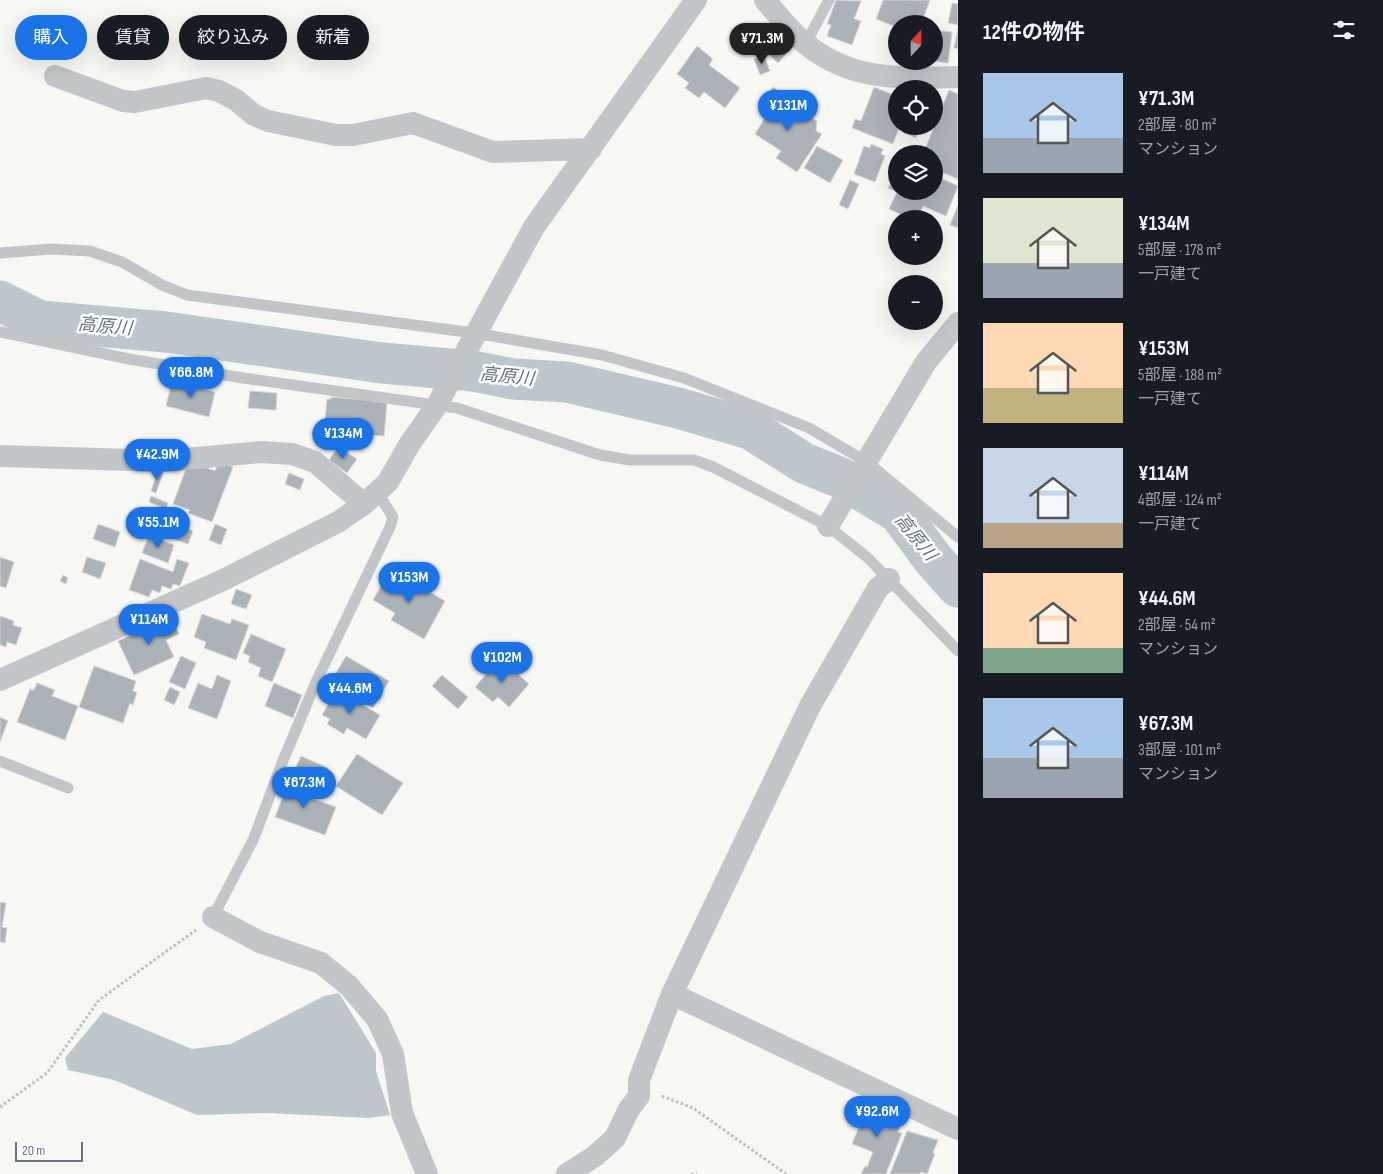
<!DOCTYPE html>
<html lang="ja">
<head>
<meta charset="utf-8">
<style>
	:root { --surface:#171b24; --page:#20242c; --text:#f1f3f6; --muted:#9ea1a6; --accent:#1a73e8 }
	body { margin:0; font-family:"Sofia Sans Condensed","Noto Sans JP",sans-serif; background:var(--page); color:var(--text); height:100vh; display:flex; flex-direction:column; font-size:19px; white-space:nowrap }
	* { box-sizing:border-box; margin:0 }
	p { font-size:16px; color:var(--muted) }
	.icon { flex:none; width:28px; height:28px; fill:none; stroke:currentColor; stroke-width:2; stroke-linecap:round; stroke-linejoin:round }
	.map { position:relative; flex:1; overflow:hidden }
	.details { display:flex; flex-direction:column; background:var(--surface); width:425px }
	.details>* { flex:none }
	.top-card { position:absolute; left:15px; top:15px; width:475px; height:45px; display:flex; gap:10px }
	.needle { width:32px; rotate:21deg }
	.tools { position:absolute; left:888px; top:15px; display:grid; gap:10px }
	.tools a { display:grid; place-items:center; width:55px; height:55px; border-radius:50%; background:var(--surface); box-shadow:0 5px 20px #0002; font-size:25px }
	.scale { position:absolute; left:15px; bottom:12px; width:68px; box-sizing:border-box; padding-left:5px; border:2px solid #667685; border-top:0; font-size:14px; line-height:18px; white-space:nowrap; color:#667685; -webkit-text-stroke:4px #fff; paint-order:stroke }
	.price { position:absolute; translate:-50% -42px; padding:0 11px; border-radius:18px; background:var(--accent); color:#fff; font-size:16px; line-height:32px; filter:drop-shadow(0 1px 2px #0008) }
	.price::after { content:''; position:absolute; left:50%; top:30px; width:15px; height:11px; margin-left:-8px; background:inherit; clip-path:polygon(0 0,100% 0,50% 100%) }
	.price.current { background:#222; color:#fff }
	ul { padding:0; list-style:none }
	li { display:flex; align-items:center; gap:15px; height:125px; padding:0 25px }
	li span { display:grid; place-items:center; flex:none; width:140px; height:100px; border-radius:0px; color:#555 }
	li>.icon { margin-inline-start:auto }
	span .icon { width:60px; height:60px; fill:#fffc; stroke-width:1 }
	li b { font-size:21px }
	h2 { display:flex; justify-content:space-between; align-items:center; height:60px; padding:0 25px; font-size:21px }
	.tag { padding:0 18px; border-radius:22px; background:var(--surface); box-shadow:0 5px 20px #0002; font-size:18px; line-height:45px }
	.tag.current { background:var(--accent); color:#fff }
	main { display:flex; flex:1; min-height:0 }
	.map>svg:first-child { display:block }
	.water { fill:#bdc7cc }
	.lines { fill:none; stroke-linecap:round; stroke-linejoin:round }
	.river { stroke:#bdc7cc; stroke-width:41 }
	.building { fill:#abb3b9; stroke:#d8d8d6 }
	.path { stroke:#bcbec1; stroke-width:3; stroke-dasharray:2.5 2.5; stroke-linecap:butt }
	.lane { stroke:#c2c6c9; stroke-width:11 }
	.street { stroke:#c2c6c9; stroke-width:22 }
	.labels { text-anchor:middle; stroke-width:5; stroke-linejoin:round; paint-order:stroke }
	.water-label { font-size:18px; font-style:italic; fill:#617781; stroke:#fff }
</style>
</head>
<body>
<main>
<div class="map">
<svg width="958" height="1174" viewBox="0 0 958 1174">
	<rect width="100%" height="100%" fill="#f7f7f4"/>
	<path class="water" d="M339 993 376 1053V1071L390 1115 368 1118 268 1113 197 1115 114 1080 68 1070 65 1058 103 1012 192 1049 231 1044 324 996Z"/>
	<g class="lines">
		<path class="river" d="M0 301 40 321 166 332 382 363 473 371 513 379 567 382 678 408 750 429 804 463 841 478 899 513 933 559 958 587"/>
	</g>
	<path class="building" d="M836 0 861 1 854 19 861 21 852 45 827 36 831 25 827 24Z
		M883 0H930L921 24H896V27L876 19Z
		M952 3 958 4V25L948 23Z
		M958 28V49L954 48Z
		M934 30 952 32 948 63 934 61Z
		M775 32 792 47 778 63 761 48Z
		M697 46 713 59 709 65 740 88 725 108 704 92 699 98 685 88 689 83 677 74Z
		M764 56 770 71 760 75 754 59Z
		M773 87 786 96 781 103 802 116 804 113 817 121 816 131 822 134 797 172 776 158 781 151 755 134 772 106 764 101Z
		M874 87 896 96V126H900L893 144 852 128 855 119 861 121Z
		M949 90 958 94V179L934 169V154H923Z
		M904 126H920L916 138 902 132Z
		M871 144 883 149 881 154 885 156 875 182 854 174 864 146 870 148Z
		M817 146 843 160 830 183 804 168Z
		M894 165 896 166V191H934V175L958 186 946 216 923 206 917 219H911L889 209 897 192 888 188 891 182 888 181Z
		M850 180 859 184 848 209 839 205Z
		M958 205V228L950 225Z
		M172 381 215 392 209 417 166 406Z
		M250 391 277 393 276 410 248 408Z
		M331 397 387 402 384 436 357 434V428L328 425V422H325L327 399H331Z
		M338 447 357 459 347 473 329 460Z
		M219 461 233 467 212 522 188 513 190 510 173 504 187 466 197 464 215 471Z
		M159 469 164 470 156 493 151 491Z
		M289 473 304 479 300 490 285 484Z
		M151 496 168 503 166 509 149 502Z
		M156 508 185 519 182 526 193 531 188 544 148 529Z
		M98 524 120 532 115 547 93 539Z
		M215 524 227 529 221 545 209 540Z
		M149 535 174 545 168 563 142 553Z
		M0 557 14 562 6 588 0 586Z
		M87 557 106 563 100 579 82 572Z
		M140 559 173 572 177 559 189 563 180 586 173 584 171 589 162 586 160 593 152 590 149 597 129 590Z
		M391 569 445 601 424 639 391 620 395 613 373 600Z
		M63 575 68 578 66 584 60 581Z
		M236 589 252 595 246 609 231 604Z
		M202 614 230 624 232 619 249 625 236 660 204 648 206 642 194 637Z
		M0 616 14 621 13 625 22 628 16 645 7 642 6 647 0 645Z
		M171 616 179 634 166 640 174 657 134 675 118 641Z
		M251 634 286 649 272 682 258 676 261 668 248 662 250 656 243 653Z
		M181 656 196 663 185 689 169 682Z
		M346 656 389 681 373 708 330 683Z
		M500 658 529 684 509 707 498 697 493 702 475 687Z
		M94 666 136 681 133 691 137 692 133 705 130 703 123 723 79 707Z
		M217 675 231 681 217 719 188 708 198 683 212 689Z
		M442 675 468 697 458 709 432 686Z
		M37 683 55 690 52 696 78 706 65 740 17 722 30 689 34 690Z
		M274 683 302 695 293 718 265 706Z
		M170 687 180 692 174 705 164 700Z
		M337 690 380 715 366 739 347 728 344 734 327 724 330 719 322 715Z
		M0 717 8 721 0 742Z
		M357 754 403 783 382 815 336 786Z
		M301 756 328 768 321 785 293 774Z
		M290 778 309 785 305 796 336 807 325 835 275 817Z
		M0 902 6 903 2 927 7 928 5 943 0 942Z
		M870 1099 892 1107 884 1127 887 1129 889 1124 900 1128 898 1132 902 1133 886 1174H861L865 1166 867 1167 873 1152 852 1144Z
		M907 1131 938 1140 933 1153 935 1154 927 1174 921 1172 920 1174H890Z"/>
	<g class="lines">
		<path class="path" d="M662 1096 693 1108 786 1174
			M0 1107 47 1073 99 1000 196 930
			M691 1174H697"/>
		<path class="lane" d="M805 45 829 0
			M0 253 51 249 90 251 122 262 162 285 187 295 474 333 602 355 684 378 809 428 867 462 958 537
			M0 332 129 359 243 378 457 408 600 455 630 460H694L713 467 828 526 868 558 958 651
			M0 761 68 788
			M213 917 254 838 282 763 316 682 390 527 393 517 377 492"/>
		<path class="street" d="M765 0C778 15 791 33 807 45 854 82 902 78 958 77
			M55 76 123 101 135 102 206 88 219 91 236 100 254 115 268 121 336 135H353L413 123 493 152 591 149
			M0 456 163 461 261 452 292 454 315 462 364 504
			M828 526 926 362 958 323
			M0 680 223 580 338 522 364 504 388 482 409 445 437 405 534 227 696 0
			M213 917 260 942 321 963 349 986 377 1019 393 1054 402 1113 427 1174
			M672 994 958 1129
			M567 1174 595 1156 615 1138 629 1109 639 1096V1080L672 994 810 706 878 588 889 579"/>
	</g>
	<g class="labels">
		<g class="water-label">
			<text transform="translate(105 326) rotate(5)" y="6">高原川</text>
			<text transform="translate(507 376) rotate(6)" y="6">高原川</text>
			<text transform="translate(916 537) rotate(51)" y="6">高原川</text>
		</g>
	</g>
</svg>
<div class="tools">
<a><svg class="needle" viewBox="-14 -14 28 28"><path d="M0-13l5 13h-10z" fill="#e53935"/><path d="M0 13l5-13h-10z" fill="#9ea1a6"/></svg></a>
<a><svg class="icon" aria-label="locate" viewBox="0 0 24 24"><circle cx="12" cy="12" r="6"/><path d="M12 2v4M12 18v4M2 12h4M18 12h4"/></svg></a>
<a><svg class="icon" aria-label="layers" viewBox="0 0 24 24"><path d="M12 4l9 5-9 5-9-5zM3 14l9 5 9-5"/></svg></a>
<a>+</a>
<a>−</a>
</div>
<div class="scale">20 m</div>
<b class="price current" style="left:762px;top:65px">¥71.3M</b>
<b class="price" style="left:788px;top:132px">¥131M</b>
<b class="price" style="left:191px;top:399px">¥66.8M</b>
<b class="price" style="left:343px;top:460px">¥134M</b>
<b class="price" style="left:157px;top:481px">¥42.9M</b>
<b class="price" style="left:158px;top:549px">¥55.1M</b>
<b class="price" style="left:409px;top:604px">¥153M</b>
<b class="price" style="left:149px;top:646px">¥114M</b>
<b class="price" style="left:502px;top:684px">¥102M</b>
<b class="price" style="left:350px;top:715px">¥44.6M</b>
<b class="price" style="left:304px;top:809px">¥67.3M</b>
<b class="price" style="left:877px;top:1138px">¥92.6M</b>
<div class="top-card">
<a class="tag current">購入</a>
<a class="tag">賃貸</a>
<a class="tag">絞り込み</a>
<a class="tag">新着</a>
</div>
</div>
<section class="details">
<h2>12件の物件<svg class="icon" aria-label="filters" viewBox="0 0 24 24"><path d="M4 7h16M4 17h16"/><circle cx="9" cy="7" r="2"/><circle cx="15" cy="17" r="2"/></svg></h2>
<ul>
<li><span style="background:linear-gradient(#a9c7e8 65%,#9aa5b1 0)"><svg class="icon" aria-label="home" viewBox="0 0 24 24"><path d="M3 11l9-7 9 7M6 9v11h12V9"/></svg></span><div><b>¥71.3M</b><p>2部屋 · 80 m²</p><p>マンション</p></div></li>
<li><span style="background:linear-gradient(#dfe7d0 65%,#9aa5b1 0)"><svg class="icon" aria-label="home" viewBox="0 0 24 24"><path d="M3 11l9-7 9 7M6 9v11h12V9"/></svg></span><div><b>¥134M</b><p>5部屋 · 178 m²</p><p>一戸建て</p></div></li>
<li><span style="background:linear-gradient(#ffd9b3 65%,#c2b280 0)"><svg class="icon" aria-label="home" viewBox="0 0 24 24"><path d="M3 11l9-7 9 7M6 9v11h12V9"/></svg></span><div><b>¥153M</b><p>5部屋 · 188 m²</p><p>一戸建て</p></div></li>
<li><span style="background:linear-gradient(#c9d6e8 75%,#b9a48a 0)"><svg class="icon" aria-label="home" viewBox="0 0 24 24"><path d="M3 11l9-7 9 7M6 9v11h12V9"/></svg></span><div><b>¥114M</b><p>4部屋 · 124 m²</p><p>一戸建て</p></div></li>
<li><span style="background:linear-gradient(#ffd9b3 75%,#7fa58c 0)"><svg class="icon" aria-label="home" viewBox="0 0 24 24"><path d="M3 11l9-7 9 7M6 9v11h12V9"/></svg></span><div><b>¥44.6M</b><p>2部屋 · 54 m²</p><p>マンション</p></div></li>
<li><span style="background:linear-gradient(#a9c7e8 60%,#9aa5b1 0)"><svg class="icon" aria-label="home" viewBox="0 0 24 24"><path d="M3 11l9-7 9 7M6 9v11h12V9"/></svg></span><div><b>¥67.3M</b><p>3部屋 · 101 m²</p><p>マンション</p></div></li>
</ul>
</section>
</main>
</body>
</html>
